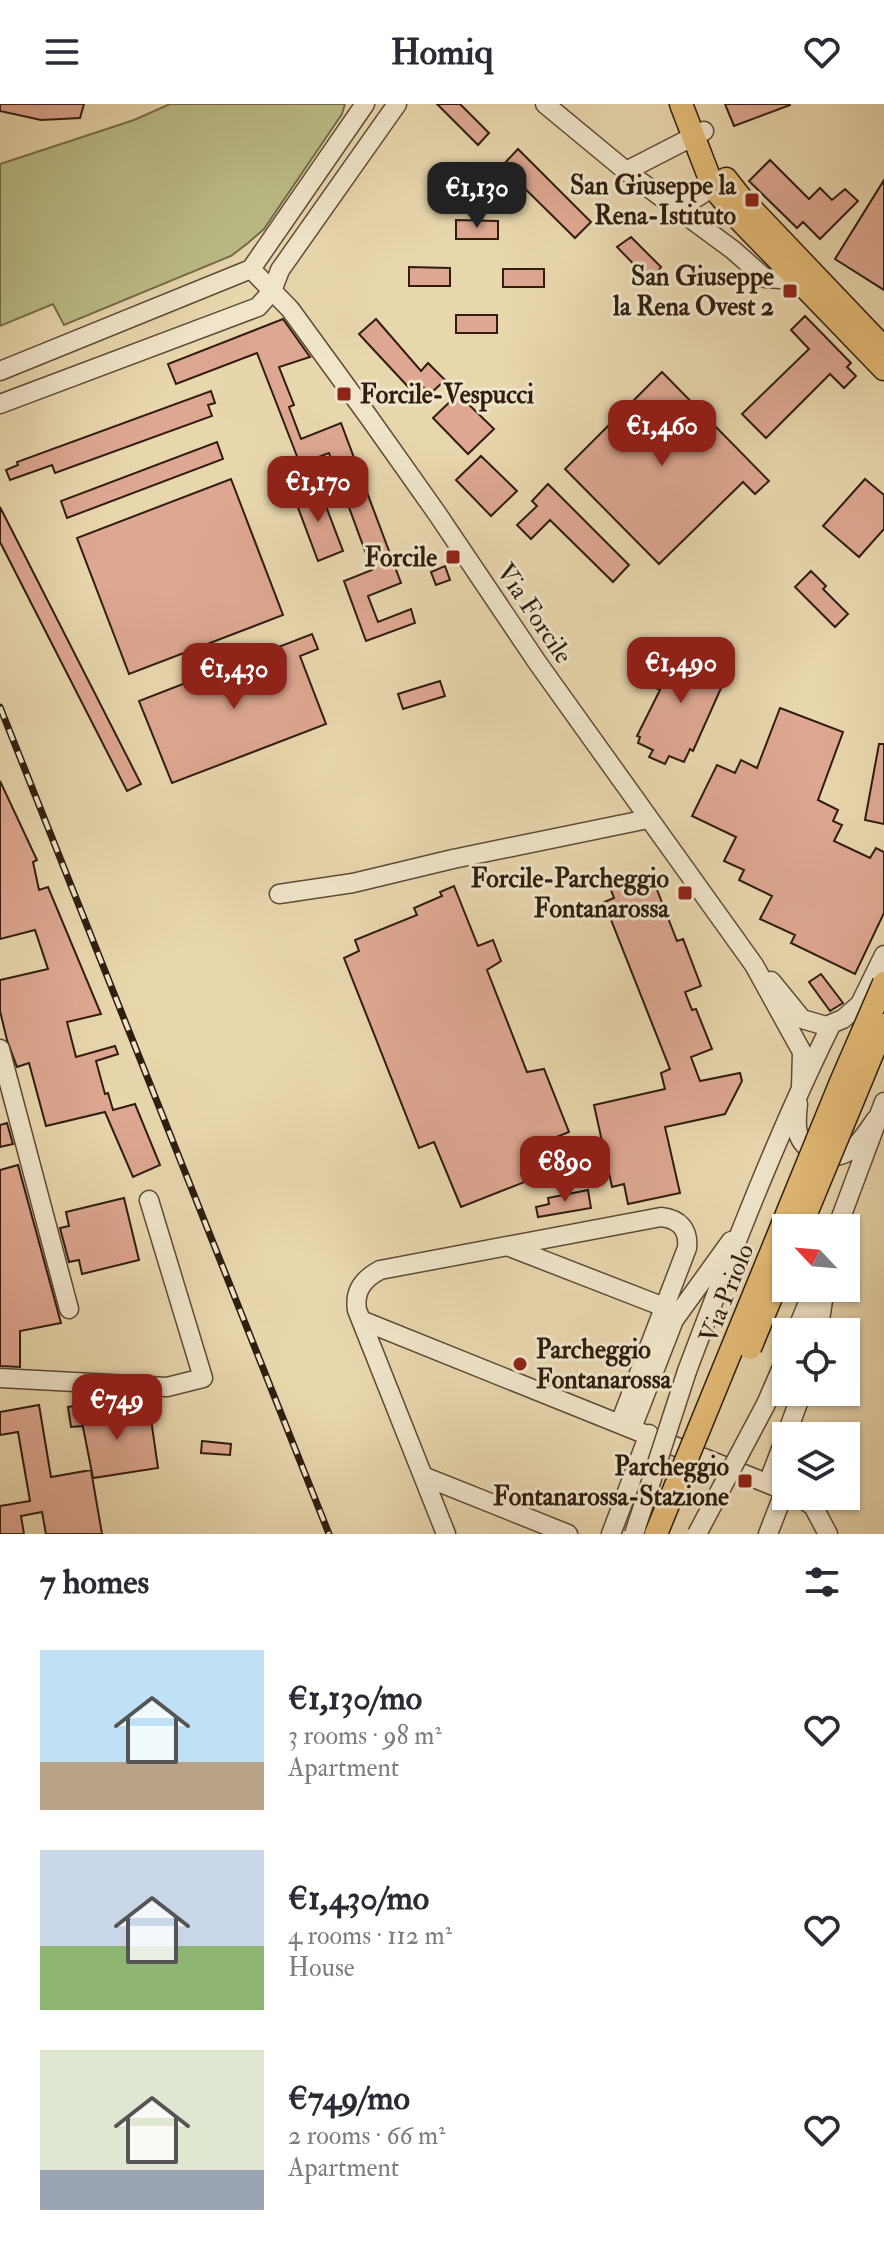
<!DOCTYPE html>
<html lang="en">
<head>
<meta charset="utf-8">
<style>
	:root { --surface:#fff; --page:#f7f7f7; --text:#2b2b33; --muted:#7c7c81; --accent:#8f2418 }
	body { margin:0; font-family:"IM FELL Double Pica",serif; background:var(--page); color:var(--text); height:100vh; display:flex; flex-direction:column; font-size:30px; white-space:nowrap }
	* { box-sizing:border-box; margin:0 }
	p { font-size:26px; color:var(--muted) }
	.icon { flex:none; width:44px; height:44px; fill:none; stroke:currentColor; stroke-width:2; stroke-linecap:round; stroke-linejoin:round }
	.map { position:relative; height:1430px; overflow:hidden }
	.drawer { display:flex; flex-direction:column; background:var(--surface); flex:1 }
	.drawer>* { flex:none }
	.needle { width:52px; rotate:296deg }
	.controls { position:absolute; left:772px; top:1110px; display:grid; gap:16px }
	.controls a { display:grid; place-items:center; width:88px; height:88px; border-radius:0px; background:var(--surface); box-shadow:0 2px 6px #0004; font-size:40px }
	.price { position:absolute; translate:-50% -68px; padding:0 18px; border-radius:16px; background:var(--accent); color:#fff; font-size:26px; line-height:52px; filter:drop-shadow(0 2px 4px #0008) }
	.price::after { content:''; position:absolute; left:50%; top:48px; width:24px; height:18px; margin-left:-12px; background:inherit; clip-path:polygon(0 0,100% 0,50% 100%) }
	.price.on { background:#222; color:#fff }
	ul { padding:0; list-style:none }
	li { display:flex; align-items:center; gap:24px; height:200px; padding:0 40px }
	li span { display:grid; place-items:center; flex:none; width:224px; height:160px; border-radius:0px; color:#555 }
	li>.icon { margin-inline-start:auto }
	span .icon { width:96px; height:96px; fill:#fffc; stroke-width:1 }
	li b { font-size:34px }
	h2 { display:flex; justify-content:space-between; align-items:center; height:96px; padding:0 40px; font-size:34px }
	header { display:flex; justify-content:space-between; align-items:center; height:104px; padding:0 40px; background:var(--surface); font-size:36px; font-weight:800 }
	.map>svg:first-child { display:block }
	.green { fill:#bbbc86; stroke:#766c4a; stroke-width:2 }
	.building { fill:#dea791; stroke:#301d0f; stroke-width:2 }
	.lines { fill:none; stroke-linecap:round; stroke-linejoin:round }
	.minor-casing { stroke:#5e4b36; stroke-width:21 }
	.major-casing { stroke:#301d0f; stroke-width:25 }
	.minor { stroke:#f0e4ca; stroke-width:18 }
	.major { stroke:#e4bb76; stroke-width:22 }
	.rail-casing { stroke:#301d0f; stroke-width:7 }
	.rail { stroke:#f0e4ca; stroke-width:4; stroke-dasharray:12; stroke-linecap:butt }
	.minor-bridge-casing { stroke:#5e4b36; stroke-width:21; stroke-linecap:butt }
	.major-bridge-casing { stroke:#301d0f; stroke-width:25; stroke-linecap:butt }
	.minor-bridge { stroke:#f0e4ca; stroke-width:18 }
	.major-bridge { stroke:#e4bb76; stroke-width:22 }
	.poi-dot { fill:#8f2418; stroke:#f0e4ca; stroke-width:3 }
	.labels { text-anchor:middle; stroke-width:6; stroke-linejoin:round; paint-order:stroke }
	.poi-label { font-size:26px; font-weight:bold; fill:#301d0f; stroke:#f0e4ca; text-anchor:end }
	.street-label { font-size:26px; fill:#301d0f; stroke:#f0e4ca }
</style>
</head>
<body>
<header><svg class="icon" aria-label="menu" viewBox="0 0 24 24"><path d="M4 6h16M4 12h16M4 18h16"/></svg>Homiq<svg class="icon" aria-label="heart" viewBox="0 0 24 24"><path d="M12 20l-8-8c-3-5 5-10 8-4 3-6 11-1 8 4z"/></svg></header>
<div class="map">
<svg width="884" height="1430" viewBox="0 0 884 1430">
	<rect width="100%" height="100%" fill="#e8d6ad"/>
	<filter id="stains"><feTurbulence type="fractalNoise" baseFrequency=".0025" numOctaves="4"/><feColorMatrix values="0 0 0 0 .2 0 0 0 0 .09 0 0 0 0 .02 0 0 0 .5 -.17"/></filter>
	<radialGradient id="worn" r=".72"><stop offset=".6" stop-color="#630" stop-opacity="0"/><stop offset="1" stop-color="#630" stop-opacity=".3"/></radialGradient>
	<path class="green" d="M170 0H345L342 10 264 125 248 139 231 152 64 221 53 200 0 222V60L134 16Z"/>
	<path class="building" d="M0 0H84L80 14 41 16 0 7Z
		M437 0H460L489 29 478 41Z
		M725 0H790V1L734 22Z
		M518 45 591 118 575 134 502 62Z
		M770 56 809 95 820 84 832 96 845 85 858 97 820 135 803 118 797 124 749 77Z
		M884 76V186L835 155Z
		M456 116 498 117V135H456Z
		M631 133 661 163 651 178 617 143Z
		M409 163 450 164V182H409Z
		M503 165H544V183H503Z
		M456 211H497V229H456Z
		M805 212 851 259 847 263 856 272 844 284 830 270 766 334 742 310 809 245 791 226Z
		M283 215 310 253 279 263 294 301 289 303 301 335 341 319 401 479 368 492 378 518 411 505 415 519 366 537 344 477 372 466 329 349 300 360 257 249 176 280 168 260Z
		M376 215 421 267 428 259 445 276 430 290 420 280 412 287 359 230Z
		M662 268 769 377 755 390 743 378 659 460 565 365Z
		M211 287 215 299 208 301 212 312 55 369 52 361 10 376 6 366 18 361 17 358Z
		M458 290 494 325 468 350 433 314Z
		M217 338 223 355 67 414 61 397Z
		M481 352 517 387 491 412 456 376Z
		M231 375 283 511 129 570 77 434Z
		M865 375 884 391V425L859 453 823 422Z
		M548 380 629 461 613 478 550 416 531 435 517 421 537 402 532 397Z
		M319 384 343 447 318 457 294 393Z
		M0 403 141 680 127 687 0 438Z
		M445 462 450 476 436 481 431 468Z
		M811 467 826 482 823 485 848 510 835 523 795 483Z
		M312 530 318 545 300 552 326 620 172 679 139 597Z
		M671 541 720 563 721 560 730 564 693 647 690 645 684 658 669 652 665 660 649 653 653 646 638 639 640 633 637 632 660 586 652 582Z
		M440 577 445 592 403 605 398 590Z
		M780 604 843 628 818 696 838 706 833 717 842 721 834 737 870 754 876 744 884 748V809L855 870 791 839 795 831 760 815 772 792 739 776 744 766 724 757 736 733 692 712 717 661 735 669 741 656 757 664Z
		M879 640H884V720L865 716Z
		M0 677 37 756 33 758 39 786 48 783 101 910 67 918 76 953 115 942 118 950 96 957 105 990 108 989 113 1006 135 1000 160 1061 133 1073 105 1008 46 1022 29 959 17 963 7 936 0 907V876L48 865 35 826 0 835Z
		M625 771 632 787 654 778 677 837 683 835 701 882 685 888 692 906 696 905 712 945 691 953 700 977 740 969 742 977 725 1010 665 1023 680 1089 628 1100 624 1080 612 1083 594 1001 665 985 661 969 670 965 604 798 614 794 608 778Z
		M454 782 478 842 493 836 501 857 487 866 527 968 544 965 569 1028 554 1034 565 1062 461 1103 434 1038 419 1044 344 854 359 847 355 836 417 811 414 804 442 792 440 788Z
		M821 870 843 899 830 907 809 878Z
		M7 1019 13 1040 0 1043V1021Z
		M18 1061 61 1219 20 1227V1263L0 1262V1066Z
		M588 1086 591 1104 538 1113 536 1103 549 1100 548 1094Z
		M124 1094 139 1156 82 1170 79 1156 69 1158 60 1124 69 1122 66 1108Z
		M39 1301 51 1373 91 1366 102 1430H46L42 1408 21 1412 24 1430H0V1402L30 1397 18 1328 0 1331V1308Z
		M79 1301 81 1313 122 1307V1312L141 1309 142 1316 151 1315 158 1364 93 1374 82 1318V1322L71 1323 68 1303Z
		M202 1337 231 1340 230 1351 201 1349Z"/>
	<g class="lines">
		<defs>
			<path id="minor" d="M545 0 626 67 733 146 765 174 797 176
				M626 67 704 27
				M678 105 723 77
				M251 165 290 205 368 312 436 408 537 558 754 861 802 948 801 984
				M0 267 251 165 365 0
				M0 300 258 203 272 187 280 166 397 0
				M279 790 353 779 453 755 648 715
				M771 877 802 915 826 922 843 915 860 900 884 851
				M0 945 69 1205
				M798 1000C797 1010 795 1022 799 1032 807 1052 835 1059 852 1045 862 1037 869 1025 876 1015
				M837 1124 884 998
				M507 1142 664 1203
				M361 1216 786 1387
				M796 1228 814 1184
				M818 1228 825 1184
				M687 1267C731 1150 776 1033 831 921
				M0 1274 167 1283 203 1274 149 1096
				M766 1300 786 1254
				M632 1324 674 1216 731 1137
				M786 1332 802 1288
				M423 1372 568 1430
				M768 1379 786 1332
				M798 1392 813 1402 828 1430
				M446 1430 357 1206C354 1187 363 1175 380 1166L661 1113C679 1115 689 1125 687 1144L620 1319
				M611 1430 649 1330
				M768 1430 785 1386"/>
			<path id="major" d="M681 0 713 83 739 115 884 265
				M726 75 741 94 880 240"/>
		</defs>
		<use href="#minor" class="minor-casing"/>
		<use href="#major" class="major-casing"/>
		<use href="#minor" class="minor"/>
		<use href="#major" class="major"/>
		<defs>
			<path id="rail" d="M0 603 329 1430"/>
		</defs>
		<use href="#rail" class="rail-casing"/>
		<use href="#rail" class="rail"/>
		<defs>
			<path id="minor-bridge" d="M634 1430 687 1267
				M697 1430 766 1300"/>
			<path id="major-bridge" d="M800 1124 884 921
				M750 1244 786 1157
				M656 1430 841 978 884 879"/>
		</defs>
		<use href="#minor-bridge" class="minor-bridge-casing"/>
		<use href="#major-bridge" class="major-bridge-casing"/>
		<use href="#minor-bridge" class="minor-bridge"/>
		<use href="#major-bridge" class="major-bridge"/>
	</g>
	<g class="poi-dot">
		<rect x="744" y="88" width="16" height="16" rx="4"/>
		<rect x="782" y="179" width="16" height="16" rx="4"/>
		<rect x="336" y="282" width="16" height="16" rx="4"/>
		<rect x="445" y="445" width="16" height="16" rx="4"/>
		<rect x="677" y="781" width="16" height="16" rx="4"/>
		<circle cx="520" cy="1260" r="8"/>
		<rect x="737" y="1369" width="16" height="16" rx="4"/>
	</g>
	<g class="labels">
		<g class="poi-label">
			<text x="736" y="90">San Giuseppe la<tspan x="736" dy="30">Rena-Istituto</tspan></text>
			<text x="774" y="181">San Giuseppe<tspan x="774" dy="30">la Rena Ovest 2</tspan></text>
			<text x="360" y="299" text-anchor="start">Forcile-Vespucci</text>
			<text x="437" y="462">Forcile</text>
			<text x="669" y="783">Forcile-Parcheggio<tspan x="669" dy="30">Fontanarossa</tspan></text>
			<text x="536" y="1254" text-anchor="start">Parcheggio<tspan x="536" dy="30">Fontanarossa</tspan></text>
			<text x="729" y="1371">Parcheggio<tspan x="729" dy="30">Fontanarossa-Stazione</tspan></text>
		</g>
		<g class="street-label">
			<text transform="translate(535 509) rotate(56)" y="9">Via Forcile</text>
			<text transform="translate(726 1189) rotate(-68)" y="9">Via Priolo</text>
		</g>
	</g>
	<rect width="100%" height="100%" filter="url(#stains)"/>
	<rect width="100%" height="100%" fill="url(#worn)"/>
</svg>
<div class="controls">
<a><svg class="needle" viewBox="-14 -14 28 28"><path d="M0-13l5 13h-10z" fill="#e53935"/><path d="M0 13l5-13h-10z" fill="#7c7c81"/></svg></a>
<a><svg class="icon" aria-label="locate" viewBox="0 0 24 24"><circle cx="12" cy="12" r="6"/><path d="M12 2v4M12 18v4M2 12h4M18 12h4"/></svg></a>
<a><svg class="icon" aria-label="layers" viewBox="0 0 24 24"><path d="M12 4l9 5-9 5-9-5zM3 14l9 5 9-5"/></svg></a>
</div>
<b class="price on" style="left:477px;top:126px">€1,130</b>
<b class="price" style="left:662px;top:364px">€1,460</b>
<b class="price" style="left:318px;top:420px">€1,170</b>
<b class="price" style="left:681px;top:601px">€1,490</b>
<b class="price" style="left:234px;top:607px">€1,430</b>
<b class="price" style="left:565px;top:1100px">€890</b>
<b class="price" style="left:117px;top:1338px">€749</b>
</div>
<section class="drawer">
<h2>7 homes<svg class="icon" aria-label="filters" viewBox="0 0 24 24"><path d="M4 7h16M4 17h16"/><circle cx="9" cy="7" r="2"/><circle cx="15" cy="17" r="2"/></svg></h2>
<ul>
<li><span style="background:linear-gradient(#bfe0f5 70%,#b9a48a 0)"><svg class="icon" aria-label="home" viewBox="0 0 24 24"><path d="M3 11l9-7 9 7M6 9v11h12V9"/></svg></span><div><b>€1,130/mo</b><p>3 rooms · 98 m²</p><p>Apartment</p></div><svg class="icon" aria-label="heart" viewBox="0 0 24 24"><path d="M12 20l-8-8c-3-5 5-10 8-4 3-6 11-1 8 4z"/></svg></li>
<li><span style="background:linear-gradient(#c9d6e8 60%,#8fb573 0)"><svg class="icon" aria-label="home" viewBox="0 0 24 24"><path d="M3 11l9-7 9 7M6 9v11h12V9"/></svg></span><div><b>€1,430/mo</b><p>4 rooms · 112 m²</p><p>House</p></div><svg class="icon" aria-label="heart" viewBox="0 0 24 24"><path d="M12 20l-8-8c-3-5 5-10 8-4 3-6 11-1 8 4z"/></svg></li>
<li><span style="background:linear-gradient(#dfe7d0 75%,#9aa5b1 0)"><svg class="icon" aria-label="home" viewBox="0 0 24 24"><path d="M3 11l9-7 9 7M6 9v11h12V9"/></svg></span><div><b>€749/mo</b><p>2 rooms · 66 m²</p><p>Apartment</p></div><svg class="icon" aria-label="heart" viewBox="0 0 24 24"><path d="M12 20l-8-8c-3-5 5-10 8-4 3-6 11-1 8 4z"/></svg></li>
</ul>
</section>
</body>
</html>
